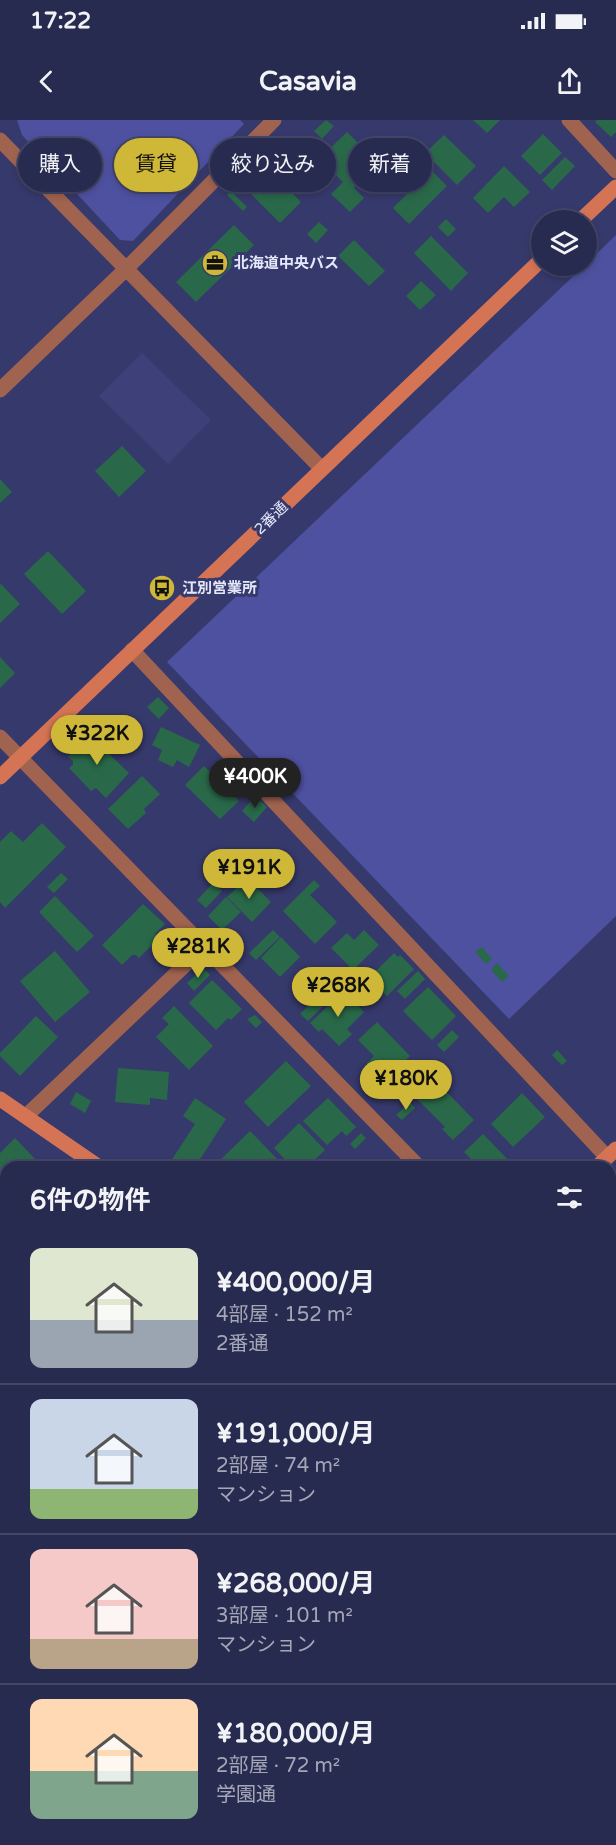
<!DOCTYPE html>
<html lang="ja">
<head>
<meta charset="utf-8">
<style>
	:root { --surface:#282b50; --page:#303357; --text:#f1f3f6; --muted:#a5a7b7; --line:#444767; --accent:#cfb837 }
	body { margin:0; font-family:"Varela Round","Noto Sans JP",sans-serif; background:var(--page); color:var(--text); height:100vh; display:flex; flex-direction:column; font-size:22px; white-space:nowrap }
	* { box-sizing:border-box; margin:0 }
	p { font-size:20px; color:var(--muted) }
	.icon { flex:none; width:33px; height:33px; fill:none; stroke:currentColor; stroke-width:2; stroke-linecap:round; stroke-linejoin:round }
	.map { position:relative; flex:1; overflow:hidden }
	.side { position:absolute; left:0px; top:1041px; width:616px; height:684px; display:flex; flex-direction:column; background:var(--surface); border-radius:18px 18px 0 0; box-shadow:0 3px 9px #0003,0 0 0 2px var(--line) }
	.side>* { flex:none }
	.guide { position:absolute; left:18px; top:18px; width:580px; height:54px; display:flex; gap:12px }
	.controls { position:absolute; left:531px; top:90px; display:grid; gap:12px }
	.controls a { display:grid; place-items:center; width:66px; height:66px; border-radius:50%; background:var(--surface); box-shadow:0 3px 9px #0003,0 0 0 2px var(--line); font-size:30px }
	.price { position:absolute; translate:-50% -51px; padding:0 14px; border-radius:21px; background:var(--accent); color:#111; font-size:20px; line-height:39px; filter:drop-shadow(0 2px 3px #0008) }
	.price::after { content:''; position:absolute; left:50%; top:36px; width:18px; height:14px; margin-left:-9px; background:inherit; clip-path:polygon(0 0,100% 0,50% 100%) }
	.price.current { background:#222; color:#fff }
	ul { padding:0; list-style:none }
	li { display:flex; align-items:center; gap:18px; height:150px; padding:0 30px }
	li+li { border-top:2px solid var(--line) }
	li span { display:grid; place-items:center; flex:none; width:168px; height:120px; border-radius:12px; color:#555 }
	li>.icon { margin-inline-start:auto }
	span .icon { width:72px; height:72px; fill:#fffc; stroke-width:1 }
	li b { font-size:26px }
	h2 { display:flex; justify-content:space-between; align-items:center; height:72px; padding:0 30px; font-size:26px }
	.chip { padding:0 21px; border-radius:27px; background:var(--surface); box-shadow:0 3px 9px #0003,0 0 0 2px var(--line); font-size:21px; line-height:54px }
	.chip.current { background:var(--accent); color:#111 }
	.status { display:flex; justify-content:space-between; align-items:center; height:42px; padding:0 30px; background:var(--surface); direction:ltr }
	.status svg { height:16px; fill:currentColor }
	header { display:flex; justify-content:space-between; align-items:center; height:78px; padding:0 30px; background:var(--surface); font-size:27px; font-weight:700 }
	.map>svg:first-child { display:block }
	.built { fill:#3d4079 }
	.green { fill:#4e51a0 }
	.building { fill:#296949 }
	.lines { fill:none; stroke-linecap:round; stroke-linejoin:round }
	.street { stroke:#a0634f; stroke-width:15 }
	.secondary { stroke:#d57455; stroke-width:15 }
	.labels { text-anchor:middle; stroke-width:6; stroke-linejoin:round; paint-order:stroke }
	.poi-label { font-size:15px; font-weight:bold; fill:#e5e8fb; stroke:#36396b; text-anchor:start }
	.street-label { font-size:15px; fill:#e5e8fb; stroke:#36396b }
</style>
</head>
<body>
<div class="status"><b>17:22</b><svg viewBox="0 0 49 12"><path d="M0 12V9h3v3zM5 12V6h3v6zM10 12V3h3v9zM15 12V0h3v12zM26 1h20v11H26zM47 4h2v5h-2z"/></svg></div>
<header><svg class="icon" aria-label="back" viewBox="0 0 24 24"><path d="M15 5l-7 7 7 7"/></svg>Casavia<svg class="icon" aria-label="share" viewBox="0 0 24 24"><path d="M12 15V3M7 8l5-5 5 5M5 13v7h14v-7"/></svg></header>
<div class="map">
<svg width="616" height="1725" viewBox="0 0 616 1725">
	<rect width="100%" height="100%" fill="#36396b"/>
	<path class="built" d="M142 233 211 300 168 344 99 276Z"/>
	<path class="green" d="M17 0H240L244 4 133 121 120 120 22 15Z
		M616 115V796L509 899 167 542 584 146H586L587 143Z"/>
	<path class="building" d="M326 0 334 6 322 19 314 11Z
		M473 0H500L487 13Z
		M597 0H616V12L611 17 595 2Z
		M347 12 367 32 362 37 373 48 354 68 364 78 350 92 331 74 343 62 331 50 334 48 322 36Z
		M543 14 562 33 540 55 521 36Z
		M444 15 476 46 457 65 425 33Z
		M389 34 403 48 394 57 380 43Z
		M565 37 575 46 552 70 542 60Z
		M504 46 530 72 514 87 504 77 488 93 473 78Z
		M431 50 447 66 409 104 393 88Z
		M252 52 256 56 239 72 235 69Z
		M272 53 301 82 280 103 251 74Z
		M231 71 247 87 243 91 227 75Z
		M446 99 456 109 448 117 438 107Z
		M319 102 328 110 316 123 307 114Z
		M234 105 254 125 196 182 176 162Z
		M431 116 468 153 451 171 414 133Z
		M354 120 385 151 369 166 338 136Z
		M421 161 436 175 420 190 406 176Z
		M122 326 146 351 119 377 95 351Z
		M0 359 12 372 0 383Z
		M48 431 86 471 62 494 24 454Z
		M1 464 20 484 0 503V465Z
		M0 537 15 553 0 568Z
		M158 577 169 588 159 599 147 587Z
		M161 607 200 625 189 647 177 640 173 647 158 640 162 630 152 625Z
		M93 612 108 626 106 631 129 653 106 678 96 668 91 671 69 648 73 645V641L68 637Z
		M204 646 239 681 220 699 185 665Z
		M142 656 160 674 144 689 146 693 128 709 108 689Z
		M255 676 267 687 254 702 242 691Z
		M42 703 66 727 5 788 0 782V722L11 711 23 722Z
		M61 753 68 759 54 773 47 767Z
		M247 758 271 782 252 802 227 777Z
		M314 760 320 766 310 775 337 802 315 824 283 791Z
		M213 763 222 771 206 788 197 780Z
		M55 776 94 816 77 832 39 792Z
		M226 777 241 792 222 810 208 796Z
		M143 784 165 804 155 814 159 818 139 838 136 835H132L122 845 102 825Z
		M273 810 280 817 256 840 249 833Z
		M364 810 379 825 353 850 331 828 347 813 354 820Z
		M281 817 300 837 280 857 261 838Z
		M482 827 492 839 486 844 475 832Z
		M55 831 90 872 55 902 20 861Z
		M394 833 398 837 400 835 414 849 387 876 369 858Z
		M497 843 509 856 502 862 491 850Z
		M203 848 210 855 194 871 187 863Z
		M418 851 425 859 405 879 397 871Z
		M212 860 242 889 231 900 228 898 216 910 189 883Z
		M428 867 456 896 432 920 403 891Z
		M344 871 364 892 347 909 352 914 339 926 322 909 319 912 310 903Z
		M315 879 323 886 308 901 300 894Z
		M174 886 213 926 189 950 156 917 169 904 162 898Z
		M255 895 262 902 256 908 247 899Z
		M36 896 58 917 20 956 0 936V933Z
		M377 902 410 936 391 955 382 945 376 952 367 943 374 936 358 920Z
		M452 910 459 917 444 932 437 925Z
		M557 930 567 941 562 945 552 935Z
		M286 941 311 966 268 1007 244 982Z
		M417 945 428 955 406 977 396 967Z
		M118 948 169 952 167 980 150 978V985L115 982Z
		M435 960 474 1000 453 1020 442 1009 445 1007 416 978Z
		M76 972 91 981 85 993 70 984Z
		M522 973 545 997 513 1027 491 1004Z
		M195 978 226 999 195 1047H179L171 1041 195 1004 183 996Z
		M328 978 356 1007 346 1016 342 1011 327 1025 303 1001Z
		M410 982 415 988 402 1000 396 995Z
		M299 1003 325 1030 307 1047H292L274 1028Z
		M250 1011 285 1047H215L214 1046Z
		M361 1013 366 1018 355 1029 350 1024Z
		M483 1014 515 1047H479L464 1032Z
		M15 1018 38 1042 33 1047H6L5 1066 0 1061V1033Z
		M0 1084 6 1090V1101L2 1105 0 1104Z
		M610 1105 616 1111V1138L610 1143Z
		M6 1161V1186L0 1180V1167Z
		M0 1199 6 1205V1229L0 1236Z
		M610 1250 616 1256V1285L610 1280Z
		M0 1422 6 1428V1456L3 1459 0 1456Z
		M610 1422 616 1428V1454L610 1459Z
		M615 1492 616 1494 615 1540 610 1536V1496Z
		M610 1550 616 1555V1583L612 1586 610 1584Z
		M616 1696V1725H586L593 1719H610V1701Z
		M37 1719H72L66 1725H31Z
		M103 1719H140L134 1725H109Z
		M155 1719H177L183 1725H150Z
		M314 1719H353L356 1722 352 1725H320Z
		M389 1719H431L433 1721 439 1719 445 1725H395Z"/>
	<g class="lines">
		<path class="street" d="M569 0 616 51
			M0 20 322 349
			M0 270 125 150 274 0
			M132 530 607 1037
			M0 617 419 1047
			M26 996 204 827
			M0 1140 6 1134
			M610 1356 616 1351
			M0 1366 6 1360
			M610 1623 616 1618
			M463 1719 469 1725
			M226 1725 232 1719
			M504 1725 511 1719"/>
		<path class="secondary" d="M581 100 616 67
			M0 657 542 139
			M0 979 99 1047
			M597 1047 616 1029
			M610 1393 616 1396
			M0 1619 6 1613"/>
	</g>
	<defs>
		<symbol id="office-disc" viewBox="-11 -11 22 22"><circle r="9.5" fill="#cfb837" stroke="#36396b"/><path d="M-6-3h4V-5.5h4V-3h4V5H-6ZM-1-4.5V-3h2v-1.5ZM-6 0V1H6V0Z" fill="#111"/></symbol>
		<symbol id="bus-disc" viewBox="-11 -11 22 22"><circle r="9.5" fill="#cfb837" stroke="#36396b"/><path d="M-5-6H5V4H4V6H2V4H-2V6H-4V4H-5ZM-3.5-4V0h7V-4ZM-3.5 1.2v1.5H-2V1.2ZM2 1.2v1.5H3.5V1.2Z" fill="#111"/></symbol>
	</defs>
	<g fill-rule="evenodd">
		<use href="#office-disc" x="200" y="128" width="30" height="30"/>
		<use href="#bus-disc" x="147" y="453" width="30" height="30"/>
	</g>
	<g class="labels">
		<g class="poi-label">
			<text x="234" y="148">北海道中央バス</text>
			<text x="182" y="473">江別営業所</text>
		</g>
		<g class="street-label">
			<text transform="translate(271 398) rotate(-44)" y="5">2番通</text>
		</g>
	</g>
</svg>
<div class="controls">
<a><svg class="icon" aria-label="layers" viewBox="0 0 24 24"><path d="M12 4l9 5-9 5-9-5zM3 14l9 5 9-5"/></svg></a>
</div>
<b class="price" style="left:97px;top:646px">¥322K</b>
<b class="price current" style="left:255px;top:689px">¥400K</b>
<b class="price" style="left:249px;top:780px">¥191K</b>
<b class="price" style="left:198px;top:859px">¥281K</b>
<b class="price" style="left:338px;top:898px">¥268K</b>
<b class="price" style="left:406px;top:991px">¥180K</b>
<div class="guide">
<a class="chip">購入</a>
<a class="chip current">賃貸</a>
<a class="chip">絞り込み</a>
<a class="chip">新着</a>
</div>
<section class="side">
<h2>6件の物件<svg class="icon" aria-label="filters" viewBox="0 0 24 24"><path d="M4 7h16M4 17h16"/><circle cx="9" cy="7" r="2"/><circle cx="15" cy="17" r="2"/></svg></h2>
<ul>
<li><span style="background:linear-gradient(#dfe7d0 60%,#9aa5b1 0)"><svg class="icon" aria-label="home" viewBox="0 0 24 24"><path d="M3 11l9-7 9 7M6 9v11h12V9"/></svg></span><div><b>¥400,000/月</b><p>4部屋 · 152 m²</p><p>2番通</p></div></li>
<li><span style="background:linear-gradient(#c9d6e8 75%,#8fb573 0)"><svg class="icon" aria-label="home" viewBox="0 0 24 24"><path d="M3 11l9-7 9 7M6 9v11h12V9"/></svg></span><div><b>¥191,000/月</b><p>2部屋 · 74 m²</p><p>マンション</p></div></li>
<li><span style="background:linear-gradient(#f6c9c9 75%,#b9a48a 0)"><svg class="icon" aria-label="home" viewBox="0 0 24 24"><path d="M3 11l9-7 9 7M6 9v11h12V9"/></svg></span><div><b>¥268,000/月</b><p>3部屋 · 101 m²</p><p>マンション</p></div></li>
<li><span style="background:linear-gradient(#ffd9b3 60%,#7fa58c 0)"><svg class="icon" aria-label="home" viewBox="0 0 24 24"><path d="M3 11l9-7 9 7M6 9v11h12V9"/></svg></span><div><b>¥180,000/月</b><p>2部屋 · 72 m²</p><p>学園通</p></div></li>
</ul>
</section>
</div>
</body>
</html>
